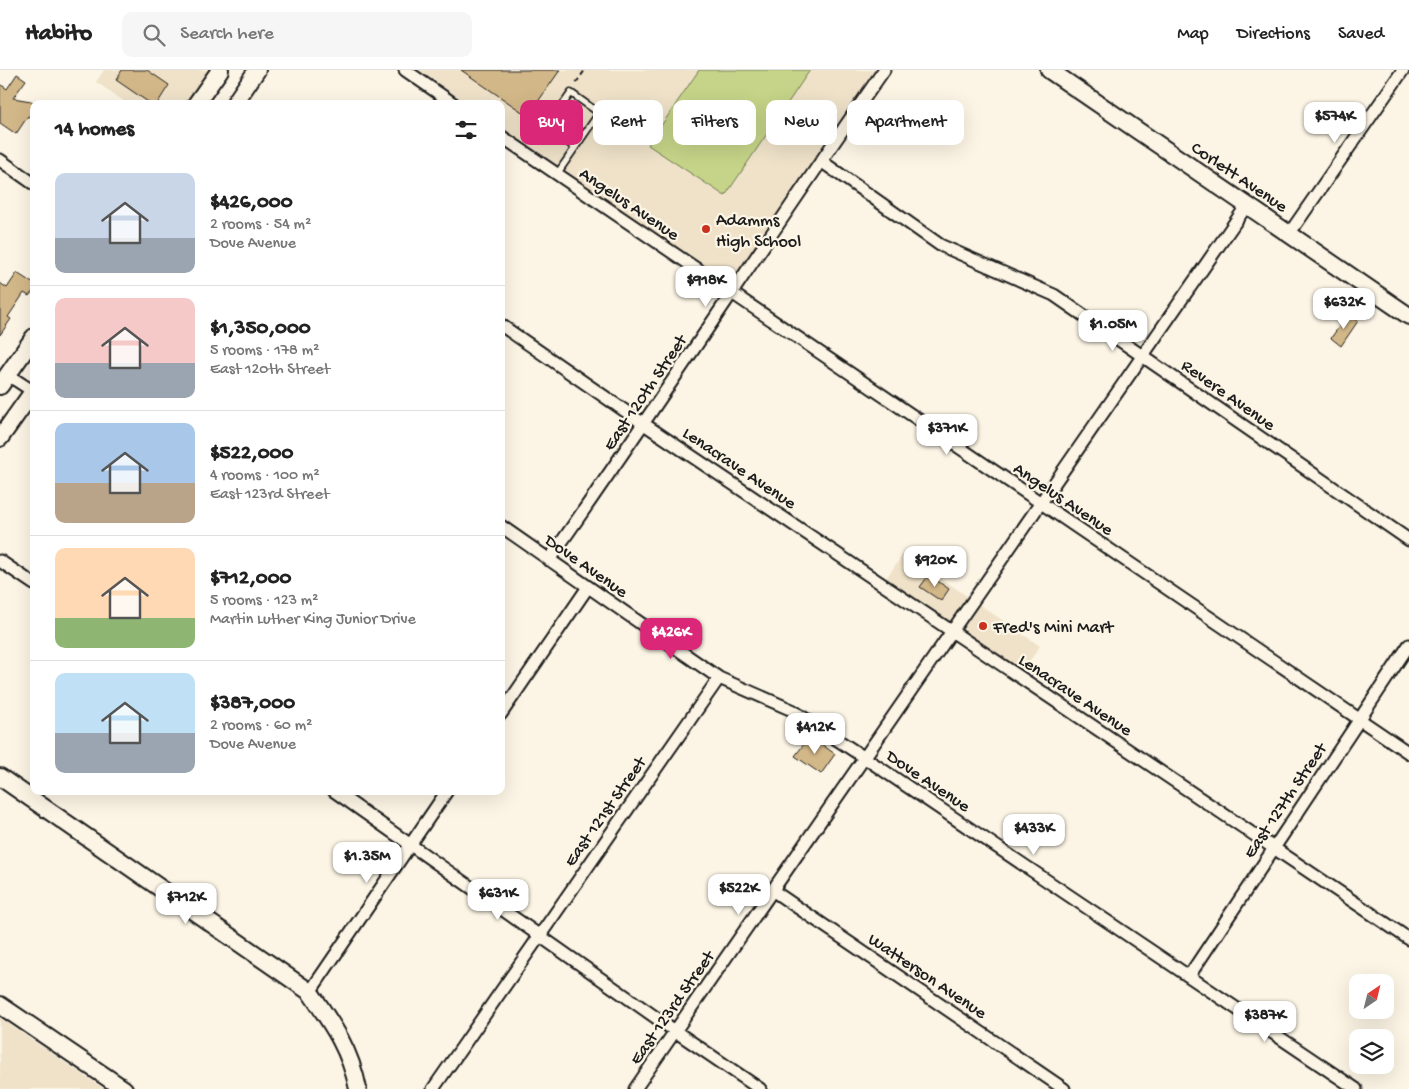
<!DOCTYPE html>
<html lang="en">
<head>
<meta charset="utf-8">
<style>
	:root { --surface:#fff; --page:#f6f6f6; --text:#222; --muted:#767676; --line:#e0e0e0; --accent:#db2777 }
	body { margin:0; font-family:"Gochi Hand",sans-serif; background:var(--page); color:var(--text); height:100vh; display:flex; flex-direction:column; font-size:19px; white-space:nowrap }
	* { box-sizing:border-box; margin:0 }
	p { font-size:16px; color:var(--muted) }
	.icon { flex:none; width:28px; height:28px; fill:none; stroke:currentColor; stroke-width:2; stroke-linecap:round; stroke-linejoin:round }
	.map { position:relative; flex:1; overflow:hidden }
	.sheet { position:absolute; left:30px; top:30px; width:475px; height:695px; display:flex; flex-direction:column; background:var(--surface); border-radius:10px; box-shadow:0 5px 20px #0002 }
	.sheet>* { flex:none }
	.banner { position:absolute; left:520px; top:30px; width:475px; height:45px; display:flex; gap:10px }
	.needle { width:32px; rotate:35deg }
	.controls { position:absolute; left:1349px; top:904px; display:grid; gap:10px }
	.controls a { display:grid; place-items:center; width:45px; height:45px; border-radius:10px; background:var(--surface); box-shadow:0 5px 20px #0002; font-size:25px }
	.price { position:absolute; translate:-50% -42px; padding:0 11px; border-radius:10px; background:#fff; color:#222; font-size:16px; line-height:32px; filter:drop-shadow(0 1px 2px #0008) }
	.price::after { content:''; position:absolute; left:50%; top:30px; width:15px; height:11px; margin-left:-8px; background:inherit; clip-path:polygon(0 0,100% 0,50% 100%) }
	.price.on { background:var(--accent); color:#fff }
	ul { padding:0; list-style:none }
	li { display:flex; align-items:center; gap:15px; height:125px; padding:0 25px }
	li+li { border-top:1px solid var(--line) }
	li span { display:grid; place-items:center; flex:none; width:140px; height:100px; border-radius:10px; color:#555 }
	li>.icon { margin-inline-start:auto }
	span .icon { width:60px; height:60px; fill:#fffc; stroke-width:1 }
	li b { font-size:21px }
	h2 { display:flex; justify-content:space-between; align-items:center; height:60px; padding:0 25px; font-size:21px }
	.pill { padding:0 18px; border-radius:10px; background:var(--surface); box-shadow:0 5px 20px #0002; font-size:18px; line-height:45px }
	.pill.on { background:var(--accent); color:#fff }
	header { display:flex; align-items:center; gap:30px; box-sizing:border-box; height:70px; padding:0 25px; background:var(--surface); border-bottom:1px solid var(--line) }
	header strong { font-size:24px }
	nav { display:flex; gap:28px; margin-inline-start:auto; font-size:18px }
	.search { width:350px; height:45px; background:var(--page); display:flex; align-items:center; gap:12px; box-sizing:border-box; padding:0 18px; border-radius:10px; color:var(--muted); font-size:19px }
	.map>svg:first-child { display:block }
	.built { fill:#efe2c9 }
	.green { fill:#c5d488; stroke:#707852 }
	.building { fill:#d2b788; stroke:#1c1c1c }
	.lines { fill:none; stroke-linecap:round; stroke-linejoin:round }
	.lane-casing { stroke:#1c1c1c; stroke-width:9 }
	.street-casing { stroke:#1c1c1c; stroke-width:15 }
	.secondary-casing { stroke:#1c1c1c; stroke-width:20 }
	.path { stroke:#1c1c1c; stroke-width:2; stroke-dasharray:5 4; stroke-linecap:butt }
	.lane { stroke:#fcf5e5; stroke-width:5.5 }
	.street { stroke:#fcf5e5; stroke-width:11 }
	.secondary { stroke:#fcf5e5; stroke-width:16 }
	.poi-dot { fill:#c8321e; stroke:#fcf5e5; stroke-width:2 }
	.labels { text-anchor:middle; stroke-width:4.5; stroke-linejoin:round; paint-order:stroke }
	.street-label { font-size:18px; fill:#1c1c1c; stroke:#fcf5e5 }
	.poi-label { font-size:18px; fill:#1c1c1c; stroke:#fcf5e5; text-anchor:start }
</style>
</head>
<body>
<header>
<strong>Habito</strong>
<div class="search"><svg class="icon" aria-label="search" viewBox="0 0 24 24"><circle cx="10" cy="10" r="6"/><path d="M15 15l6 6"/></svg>Search here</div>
<nav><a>Map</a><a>Directions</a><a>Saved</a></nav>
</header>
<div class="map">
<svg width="1409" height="1019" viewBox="0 0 1409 1019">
	<rect width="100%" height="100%" fill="#fcf5e5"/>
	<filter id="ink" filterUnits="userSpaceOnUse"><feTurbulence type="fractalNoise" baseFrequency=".02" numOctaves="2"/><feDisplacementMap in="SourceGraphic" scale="10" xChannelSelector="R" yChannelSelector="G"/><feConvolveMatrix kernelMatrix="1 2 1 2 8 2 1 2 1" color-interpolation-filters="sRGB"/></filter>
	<g filter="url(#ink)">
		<path class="built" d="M104 0H220L196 34H128L96 12Z
			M405 0H884L732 224 501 66V34H454Z
			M904 483 1040 576 1019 606 882 514Z
			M0 948 104 1019H0Z"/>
		<path class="green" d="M699 0H810L725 126 648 75Z"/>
		<path class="building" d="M122 0H147L169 15 157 34H151L116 10Z
			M461 0H560L528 46Z
			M17 4 26 10 13 28 31 31 34 33V50L28 46 16 64 0 53V14L7 19Z
			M17 203 34 214V220L29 226 24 223 8 247 11 249 0 265V213L7 218Z
			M1348 244 1358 251 1341 276 1331 268Z
			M929 505 949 519 941 531 920 517Z
			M810 666 835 684 821 704 795 686Z"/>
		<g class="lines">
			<defs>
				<path id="lane" d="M557 104 599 43 571 23 547 57 575 78"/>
				<path id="street" d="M405 0 454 34
					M501 66 1409 683
					M0 90 34 114
					M821 91 940 175 1054 225 1409 470
					M1289 164 1403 0
					M501 255 644 354 1409 869
					M8 305 34 322
					M501 456 719 608 792 640 865 688 1356 1019
					M549 490C663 328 771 162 884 0
					M0 491 34 514
					M501 644 588 517
					M334 721 675 961 760 1019
					M772 820 1064 1019
					M1189 906 1409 575
					M310 922 447 721
					M433 1019 719 608
					M635 1019C841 726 1042 429 1247 135"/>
				<path id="secondary" d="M1049 0 1409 246
					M196 34 220 0
					M234 34 257 0
					M0 316 34 267
					M0 368 34 320
					M0 707 310 922C332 954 350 979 358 1019
					M0 935 124 1019"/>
			</defs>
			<use href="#lane" class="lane-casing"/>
			<use href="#street" class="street-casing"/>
			<use href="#secondary" class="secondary-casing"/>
			<path class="path" d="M576 13 585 0"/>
			<use href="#lane" class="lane"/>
			<use href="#street" class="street"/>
			<use href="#secondary" class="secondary"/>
		</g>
	</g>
	<g class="poi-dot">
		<circle cx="706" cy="159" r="5"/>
		<circle cx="983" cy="556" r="5"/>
	</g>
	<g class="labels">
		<g class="street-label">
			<text transform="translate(1240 106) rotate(34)" y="6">Corlett Avenue</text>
			<text transform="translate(630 133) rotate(34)" y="6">Angelus Avenue</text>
			<text transform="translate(644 322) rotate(-56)" y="6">East 120th Street</text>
			<text transform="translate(1229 324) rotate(35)" y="6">Revere Avenue</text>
			<text transform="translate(740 397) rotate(34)" y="6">Lenacrave Avenue</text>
			<text transform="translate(1064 428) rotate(34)" y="6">Angelus Avenue</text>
			<text transform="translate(587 495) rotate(35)" y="6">Dove Avenue</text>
			<text transform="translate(1076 624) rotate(34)" y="6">Lenacrave Avenue</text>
			<text transform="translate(929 710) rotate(34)" y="6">Dove Avenue</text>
			<text transform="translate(1284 730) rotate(-56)" y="6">East 127th Street</text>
			<text transform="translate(604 741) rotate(-55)" y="6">East 121st Street</text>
			<text transform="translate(928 905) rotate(34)" y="6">Watterson Avenue</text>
			<text transform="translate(671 937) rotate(-55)" y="6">East 123rd Street</text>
		</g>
		<g class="poi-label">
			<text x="716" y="155">Adamms<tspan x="716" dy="21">High School</tspan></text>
			<text x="993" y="562">Fred's Mini Mart</text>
		</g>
	</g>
</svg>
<div class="controls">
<a><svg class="needle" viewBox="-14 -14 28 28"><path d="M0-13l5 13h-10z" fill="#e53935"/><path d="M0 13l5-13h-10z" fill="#767676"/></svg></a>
<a><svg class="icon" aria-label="layers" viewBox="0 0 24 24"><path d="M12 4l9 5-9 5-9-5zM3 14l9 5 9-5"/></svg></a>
</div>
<b class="price" style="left:1335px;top:74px">$574K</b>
<b class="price" style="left:706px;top:238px">$918K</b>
<b class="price" style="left:1344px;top:260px">$632K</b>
<b class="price" style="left:1113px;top:282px">$1.05M</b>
<b class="price" style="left:947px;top:386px">$371K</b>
<b class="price" style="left:935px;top:518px">$920K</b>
<b class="price on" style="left:671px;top:590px">$426K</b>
<b class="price" style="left:815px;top:685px">$412K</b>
<b class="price" style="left:1034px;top:786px">$433K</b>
<b class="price" style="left:367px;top:814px">$1.35M</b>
<b class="price" style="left:739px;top:846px">$522K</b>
<b class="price" style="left:498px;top:851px">$631K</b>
<b class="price" style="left:186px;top:855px">$712K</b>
<b class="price" style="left:1265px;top:973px">$387K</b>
<div class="banner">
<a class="pill on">Buy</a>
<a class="pill">Rent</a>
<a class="pill">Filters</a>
<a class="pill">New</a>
<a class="pill">Apartment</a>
</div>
<section class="sheet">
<h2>14 homes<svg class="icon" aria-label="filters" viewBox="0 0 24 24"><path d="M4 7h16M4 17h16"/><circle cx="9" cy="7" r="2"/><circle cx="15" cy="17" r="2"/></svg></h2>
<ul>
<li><span style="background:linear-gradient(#c9d6e8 65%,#9aa5b1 0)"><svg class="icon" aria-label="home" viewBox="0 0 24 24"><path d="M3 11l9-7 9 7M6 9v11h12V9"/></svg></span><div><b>$426,000</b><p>2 rooms · 54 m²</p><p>Dove Avenue</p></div></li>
<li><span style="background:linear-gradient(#f6c9c9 65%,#9aa5b1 0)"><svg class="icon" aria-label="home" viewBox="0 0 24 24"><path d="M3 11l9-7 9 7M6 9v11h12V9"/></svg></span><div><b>$1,350,000</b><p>5 rooms · 178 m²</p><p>East 120th Street</p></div></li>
<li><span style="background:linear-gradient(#a9c7e8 60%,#b9a48a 0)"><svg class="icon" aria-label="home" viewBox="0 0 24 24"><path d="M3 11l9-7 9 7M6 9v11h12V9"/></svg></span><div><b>$522,000</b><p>4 rooms · 100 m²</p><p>East 123rd Street</p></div></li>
<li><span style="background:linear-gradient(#ffd9b3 70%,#8fb573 0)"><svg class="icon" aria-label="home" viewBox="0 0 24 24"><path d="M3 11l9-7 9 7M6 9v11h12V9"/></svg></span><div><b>$712,000</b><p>5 rooms · 123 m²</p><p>Martin Luther King Junior Drive</p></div></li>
<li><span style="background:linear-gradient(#bfe0f5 60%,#9aa5b1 0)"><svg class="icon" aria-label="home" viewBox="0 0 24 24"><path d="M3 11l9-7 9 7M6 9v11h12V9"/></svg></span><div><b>$387,000</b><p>2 rooms · 60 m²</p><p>Dove Avenue</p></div></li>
</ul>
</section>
</div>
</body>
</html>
